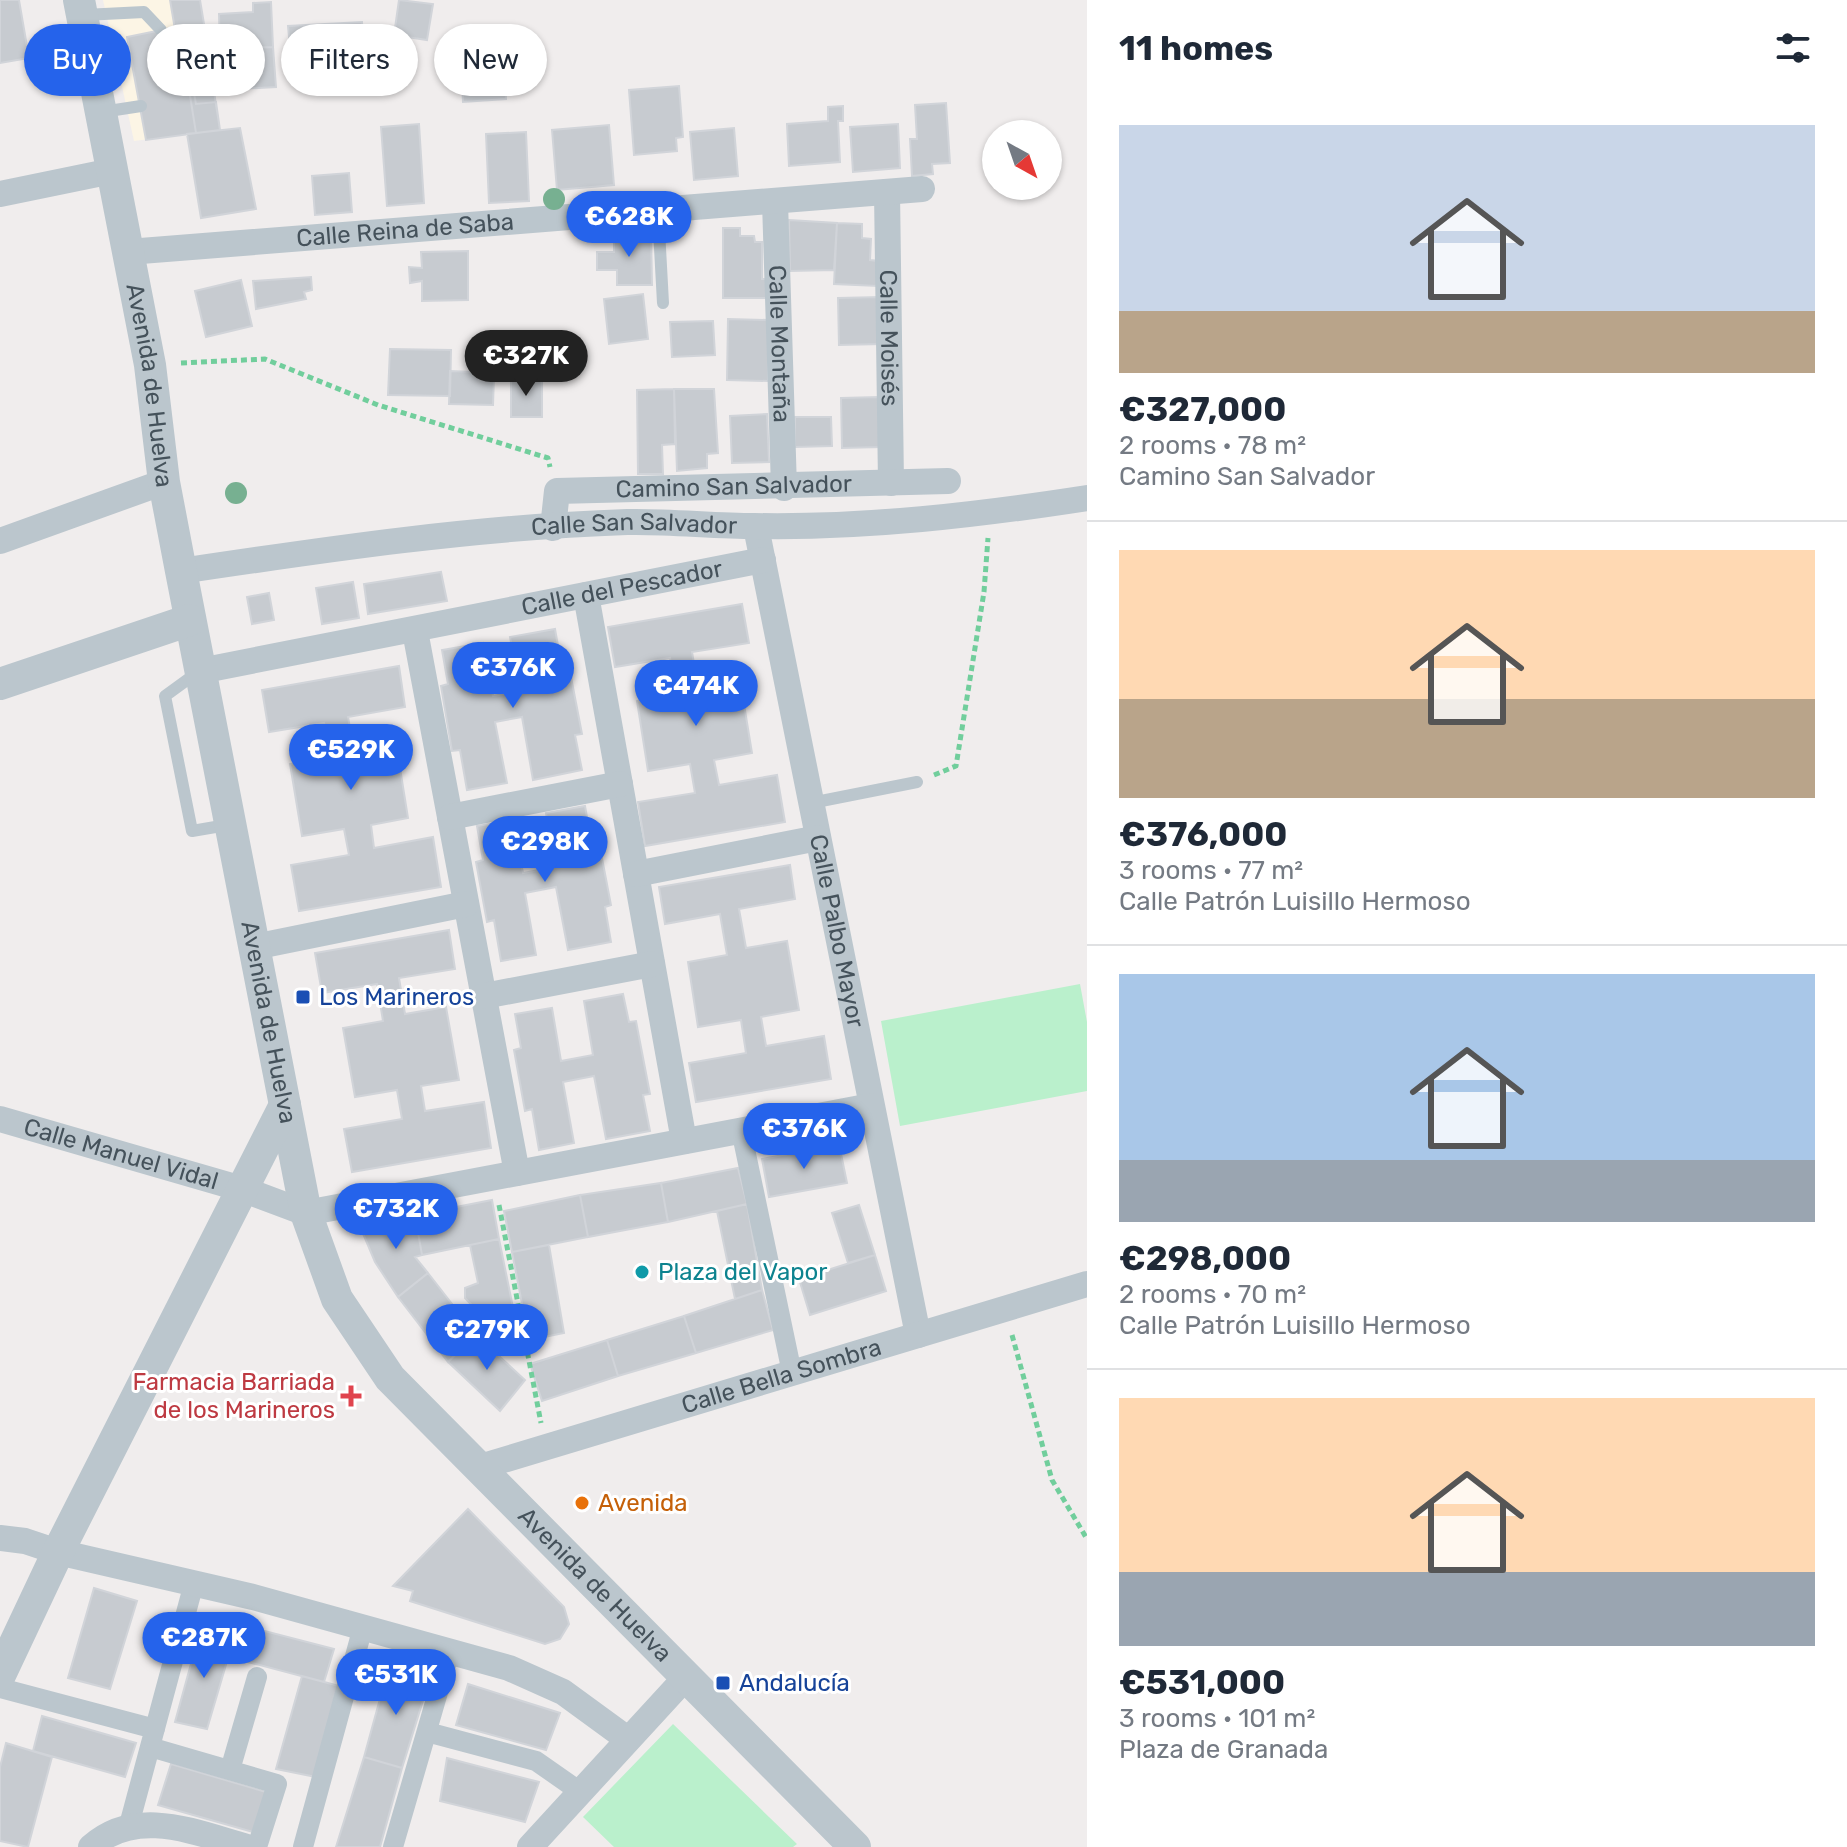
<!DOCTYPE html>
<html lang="en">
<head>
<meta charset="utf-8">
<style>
	:root { --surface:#fff; --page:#f6f6f7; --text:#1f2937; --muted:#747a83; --line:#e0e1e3; --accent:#2563eb }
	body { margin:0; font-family:Rubik,sans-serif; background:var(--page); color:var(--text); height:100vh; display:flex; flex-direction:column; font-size:30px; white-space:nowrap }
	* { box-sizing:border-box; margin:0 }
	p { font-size:26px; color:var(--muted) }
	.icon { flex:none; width:44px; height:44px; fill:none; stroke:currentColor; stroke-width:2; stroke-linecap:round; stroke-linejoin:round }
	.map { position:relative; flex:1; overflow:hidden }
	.drawer { display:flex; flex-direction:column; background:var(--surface); width:760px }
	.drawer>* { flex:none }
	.hud { position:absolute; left:24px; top:24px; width:760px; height:72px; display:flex; gap:16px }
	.needle { width:52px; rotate:140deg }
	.buttons { position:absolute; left:982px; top:120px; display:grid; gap:16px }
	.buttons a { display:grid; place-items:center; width:80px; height:80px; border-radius:50%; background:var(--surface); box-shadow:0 2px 6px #0004; font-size:40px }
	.price { position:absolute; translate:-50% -68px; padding:0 18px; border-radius:28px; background:var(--accent); color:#fff; font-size:26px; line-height:52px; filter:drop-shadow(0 2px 4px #0008) }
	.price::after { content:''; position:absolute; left:50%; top:48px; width:24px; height:18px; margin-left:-12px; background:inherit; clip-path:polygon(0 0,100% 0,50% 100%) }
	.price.current { background:#222; color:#fff }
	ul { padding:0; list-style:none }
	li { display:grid; align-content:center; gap:16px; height:424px; padding:0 32px }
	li+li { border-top:2px solid var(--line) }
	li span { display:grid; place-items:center; height:248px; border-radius:0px; color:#555 }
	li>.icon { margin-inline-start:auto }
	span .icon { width:144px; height:144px; fill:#fffc; stroke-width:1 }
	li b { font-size:34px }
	h2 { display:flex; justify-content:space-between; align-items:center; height:96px; padding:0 32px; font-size:34px }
	.chip { padding:0 28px; border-radius:36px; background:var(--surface); box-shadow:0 2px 6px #0004; font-size:28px; line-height:72px }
	.chip.current { background:var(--accent); color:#fff }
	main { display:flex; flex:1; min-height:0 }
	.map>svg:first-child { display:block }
	.commercial { fill:#fcf5e5 }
	.green { fill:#baf0cc }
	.building { fill:#c7cbd0; stroke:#d1d4d9; stroke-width:2 }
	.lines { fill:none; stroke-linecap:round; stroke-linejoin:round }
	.path { stroke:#71ce9c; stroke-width:5; stroke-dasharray:6 4; stroke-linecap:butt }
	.service { stroke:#bbc6cd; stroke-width:12 }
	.pedestrian { stroke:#bbc6cd; stroke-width:20 }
	.minor { stroke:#bbc6cd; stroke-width:26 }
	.tertiary { stroke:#bbc6cd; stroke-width:32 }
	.tree { fill:#77b091 }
	.transit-dot { fill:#1a4fb4; stroke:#fff; stroke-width:3 }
	.culture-dot { fill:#0f9aa8; stroke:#fff; stroke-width:3 }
	.health-dot { fill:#e0444e; stroke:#fff; stroke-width:3 }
	.food-dot { fill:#e8710a; stroke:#fff; stroke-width:3 }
	.labels { text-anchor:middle; stroke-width:6; stroke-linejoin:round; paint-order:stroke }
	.street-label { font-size:24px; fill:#45525b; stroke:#fff }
	.transit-label { font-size:24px; fill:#164399; stroke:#fff; text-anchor:start }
	.culture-label { font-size:24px; fill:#0d838f; stroke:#fff; text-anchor:start }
	.health-label { font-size:24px; fill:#be3a42; stroke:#fff; text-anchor:end }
	.food-label { font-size:24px; fill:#c56008; stroke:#fff; text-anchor:start }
</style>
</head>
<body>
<main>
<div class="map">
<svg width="1087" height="1847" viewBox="0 0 1087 1847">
	<rect width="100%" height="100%" fill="#f0eded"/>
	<path class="commercial" d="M103 0H200L220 130 134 141Z"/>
	<path class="green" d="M1080 984 1087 1022V1091L900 1126 881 1021Z
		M673 1724 797 1844 793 1847H614L583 1817Z"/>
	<path class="building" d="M0 0H19L29 58 0 63Z
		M170 0H200L207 42 178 47Z
		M399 0 433 4 427 40 394 35Z
		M271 2 273 47 220 49 219 14 253 12V3Z
		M362 22 364 54 291 59 288 26Z
		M181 26 196 104 216 102 220 130 146 140 127 37Z
		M273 47 276 87 221 90 220 49Z
		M504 60 506 99 463 102 461 62Z
		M211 73 220 130 196 133 187 77Z
		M679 86 683 137 676 138 677 151 634 155 629 90Z
		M946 103 950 163 932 164 933 174 912 176 910 139H917L915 105Z
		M843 106V121H838L840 162 789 166 787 124 828 121V107Z
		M419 124 424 203 387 206 381 127Z
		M898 124 900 168 853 172 850 127Z
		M609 125 614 185 557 190 552 130Z
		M240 128 256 209 201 218 187 134Z
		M734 128 738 176 694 180 690 132Z
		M526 132 529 201 489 203 486 134Z
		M349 173 352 212 315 215 312 176Z
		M789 220 837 223 834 270 790 271Z
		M837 223 862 224V238L871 239 870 260 879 261 878 286 834 284Z
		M723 228H740V236H754L755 242H762V279H768V298H723Z
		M651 232 652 285H617V270H597V252H614V233Z
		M468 251V300L422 301V281L410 283 409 267 422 268 421 252Z
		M311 277 312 290 304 292 306 299 256 309 253 281Z
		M241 280 252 326 206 337 195 291Z
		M643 294 648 339 609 344 604 299Z
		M881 297 882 344 839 345 838 298Z
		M728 319 768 320V381L727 380Z
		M713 321 715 355 672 357 670 322Z
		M390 349 451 350 450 396 388 395Z
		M476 358 502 360V377L494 376 493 405 449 404 450 371 475 372Z
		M511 380H542V417H511Z
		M674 389H714L718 453 707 454V468L677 471Z
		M674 389 675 444 662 445 663 474H638L637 390Z
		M879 397 881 447 842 448 841 398Z
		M767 414 769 462 732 463 730 416Z
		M795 417H831L832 446 795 447Z
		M441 572 447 601 368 614 364 584Z
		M353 582 359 618 322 624 316 588Z
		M269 593 274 620 252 624 247 597Z
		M742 604 749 643 692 652 698 687 740 680 752 753 714 760 719 785 777 775 785 822 645 846 638 802 695 793 690 764 648 771 637 701 676 695 670 658 615 667 608 627Z
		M555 629 560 657 567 656 582 734 575 735 582 770 533 780 522 717 495 722 507 783 467 790 460 750 452 751 441 686 448 684 442 650 483 643 493 696 520 691 510 637Z
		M399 666 405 707 348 717 354 750 396 743 408 818 371 825 374 848 433 837 441 887 299 911 291 865 349 855 344 829 302 836 290 764 330 757 324 723 269 732 262 690Z
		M585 806 590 834 597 832 611 905 605 907 611 942 568 950 556 887 525 893 536 955 501 961 494 920 487 922 476 862 483 860 477 826 513 820 523 873 555 867 546 813Z
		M790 865 795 899 739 909 746 948 787 941 799 1010 761 1017 766 1046 824 1036 831 1079 696 1102 689 1063 746 1053 741 1020 698 1027 688 962 727 955 720 914 665 924 659 887Z
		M449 930 455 969 399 978 405 1014 446 1007 459 1080 421 1086 425 1111 484 1102 491 1148 352 1172 344 1129 402 1119 397 1090 355 1097 343 1028 383 1021 377 984 322 993 315 953Z
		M623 994 629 1022 636 1021 650 1094 643 1095 650 1131 606 1139 594 1076 563 1082 574 1143 539 1150 532 1109 525 1111 514 1050 521 1048 515 1014 552 1008 561 1061 593 1055 584 1001Z
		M839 1144 847 1183 769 1197 762 1159Z
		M738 1168 747 1204 668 1222 661 1183Z
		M661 1183 668 1222 588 1237 580 1195Z
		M580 1195 588 1237 512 1252 504 1211Z
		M492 1200 499 1239 422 1255 415 1215Z
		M747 1204 762 1290 735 1299 717 1211Z
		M859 1205 875 1255 848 1263 832 1213Z
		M415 1215 422 1255 415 1257 428 1273 398 1297 375 1262 359 1224Z
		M499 1239 518 1332 499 1334 465 1298V1288L478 1283 470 1245Z
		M549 1245 564 1333 529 1340 512 1252Z
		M875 1255 886 1291 810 1315 799 1279Z
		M428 1273 476 1335 448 1362 398 1297Z
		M762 1290 773 1330 696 1353 684 1316Z
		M684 1316 696 1353 618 1376 607 1340Z
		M476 1335 525 1380 500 1411 448 1362Z
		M607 1340 618 1376 542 1401 530 1364Z
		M468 1509 564 1607 569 1624 560 1639 545 1644 410 1601 413 1591 393 1586Z
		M94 1588 137 1601 110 1689 68 1678Z
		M238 1624 334 1649 324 1682 229 1657Z
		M200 1631 233 1641 207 1729 175 1722Z
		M389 1666 430 1678 402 1768 364 1757Z
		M302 1676 339 1686 316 1777 276 1769Z
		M468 1684 560 1713 546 1750 456 1725Z
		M42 1716 136 1743 125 1777 33 1751Z
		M6 1743 52 1757 28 1847 0 1841V1767Z
		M364 1757 402 1768 380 1847H336Z
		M447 1758 539 1782 525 1822 440 1801Z
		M171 1764 266 1792 253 1832 158 1805Z"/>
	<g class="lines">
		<path class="path" d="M181 363 265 359 378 405 548 458 550 467
			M934 775 956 766 984 592 988 538
			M499 1205 541 1423
			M1012 1335 1052 1480 1087 1539"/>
		<path class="service" d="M84 15 144 12 161 30
			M102 112 141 106
			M658 211 663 303
			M198 672 165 696 192 831 227 825
			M811 803 917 782"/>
		<path class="pedestrian" d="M741 1130 792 1373
			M0 1688 155 1729
			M427 1732 536 1761 579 1791
			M150 1747 277 1784 257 1847
			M230 1770 257 1677
			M129 1825 194 1583
			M303 1847 363 1627
			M393 1847 450 1651"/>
		<g class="minor">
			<path id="s1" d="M887 192 891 483"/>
			<path d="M0 194 112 171"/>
			<path id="s2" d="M775 202 784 488"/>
			<path id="s3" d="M128 252 922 189"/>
			<path id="s4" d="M756 527 918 1335"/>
			<path id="s5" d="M553 528 557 491 948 481"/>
			<path d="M0 541 164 482"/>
			<path id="s6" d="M181 571C328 549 478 527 627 522 669 521 712 526 755 526 866 528 977 515 1087 498"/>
			<path d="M586 595 684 1141"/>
			<path d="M415 631 517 1173"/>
			<path id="s7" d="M200 671 763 560"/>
			<path d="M450 817 620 784"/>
			<path d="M636 874 818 838"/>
			<path d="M254 947 466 904"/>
			<path d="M484 996 652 964"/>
			<path id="s8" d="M0 1119 242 1189 306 1213 871 1106"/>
			<path id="s9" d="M477 1468 1087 1284"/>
			<path d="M0 1538 25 1541 58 1552 253 1597 509 1668 563 1692 626 1738"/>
			<path d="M91 1847C137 1806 196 1833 247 1847"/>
			<path d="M530 1847 687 1676"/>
		</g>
		<g class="tertiary">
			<path id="s10" d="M79 0 150 365 164 482 181 571 306 1213 337 1299 390 1378 855 1847"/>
			<path d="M0 684 190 620"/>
			<path d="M0 1675 58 1552 285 1105"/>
		</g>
	</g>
	<g class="tree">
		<circle cx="554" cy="199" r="11"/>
		<circle cx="236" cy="493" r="11"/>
	</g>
	<g class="transit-dot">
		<rect x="295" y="989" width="16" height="16" rx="4"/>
		<rect x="715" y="1675" width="16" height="16" rx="4"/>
	</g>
	<circle class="culture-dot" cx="642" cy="1272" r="8"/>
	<path class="health-dot" d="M347 1384h8v8h8v8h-8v8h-8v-8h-8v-8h8z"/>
	<circle class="food-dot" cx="582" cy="1503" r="8"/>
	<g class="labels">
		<g class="street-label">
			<text dy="8" stroke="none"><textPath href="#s3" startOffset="278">Calle Reina de Saba</textPath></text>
			<text dy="8" stroke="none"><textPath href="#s1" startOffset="146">Calle Moisés</textPath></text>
			<text dy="8" stroke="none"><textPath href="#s2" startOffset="142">Calle Montaña</textPath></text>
			<text dy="8" stroke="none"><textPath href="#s10" startOffset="392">Avenida de Huelva</textPath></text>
			<text dy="8" stroke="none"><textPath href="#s5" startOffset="214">Camino San Salvador</textPath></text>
			<text dy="8" stroke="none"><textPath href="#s6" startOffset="456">Calle San Salvador</textPath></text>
			<text dy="8" stroke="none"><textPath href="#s7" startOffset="430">Calle del Pescador</textPath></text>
			<text dy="8" stroke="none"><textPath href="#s4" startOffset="412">Calle Palbo Mayor</textPath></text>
			<text dy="8" stroke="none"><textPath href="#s10" startOffset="1040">Avenida de Huelva</textPath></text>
			<text dy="8" stroke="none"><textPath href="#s8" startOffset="126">Calle Manuel Vidal</textPath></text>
			<text dy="8" stroke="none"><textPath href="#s9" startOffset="318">Calle Bella Sombra</textPath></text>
			<text dy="8" stroke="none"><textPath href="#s10" startOffset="1712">Avenida de Huelva</textPath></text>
		</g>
		<g class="transit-label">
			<text x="319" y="1005">Los Marineros</text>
			<text x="739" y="1691">Andalucía</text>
		</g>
		<g class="culture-label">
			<text x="658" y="1280">Plaza del Vapor</text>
		</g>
		<g class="health-label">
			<text x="335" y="1390">Farmacia Barriada<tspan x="335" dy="28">de los Marineros</tspan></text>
		</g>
		<g class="food-label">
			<text x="598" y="1511">Avenida</text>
		</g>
	</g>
</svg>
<div class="buttons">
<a><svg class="needle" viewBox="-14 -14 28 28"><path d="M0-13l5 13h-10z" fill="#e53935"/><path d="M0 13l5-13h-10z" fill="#747a83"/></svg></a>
</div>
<b class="price" style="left:629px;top:259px">€628K</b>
<b class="price current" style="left:526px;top:398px">€327K</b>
<b class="price" style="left:513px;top:710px">€376K</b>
<b class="price" style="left:696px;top:728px">€474K</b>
<b class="price" style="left:351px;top:792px">€529K</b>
<b class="price" style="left:545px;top:884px">€298K</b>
<b class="price" style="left:804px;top:1171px">€376K</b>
<b class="price" style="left:396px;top:1251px">€732K</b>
<b class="price" style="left:487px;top:1372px">€279K</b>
<b class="price" style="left:204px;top:1680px">€287K</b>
<b class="price" style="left:396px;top:1717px">€531K</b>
<div class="hud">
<a class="chip current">Buy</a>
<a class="chip">Rent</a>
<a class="chip">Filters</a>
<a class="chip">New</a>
</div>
</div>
<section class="drawer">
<h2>11 homes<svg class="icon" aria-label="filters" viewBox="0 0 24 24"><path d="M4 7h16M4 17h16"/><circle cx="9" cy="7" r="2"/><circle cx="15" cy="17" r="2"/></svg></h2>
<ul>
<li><span style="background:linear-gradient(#c9d6e8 75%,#b9a48a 0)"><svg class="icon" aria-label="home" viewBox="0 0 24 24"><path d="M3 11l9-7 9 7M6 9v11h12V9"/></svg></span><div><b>€327,000</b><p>2 rooms · 78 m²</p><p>Camino San Salvador</p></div></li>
<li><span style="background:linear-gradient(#ffd9b3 60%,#b9a48a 0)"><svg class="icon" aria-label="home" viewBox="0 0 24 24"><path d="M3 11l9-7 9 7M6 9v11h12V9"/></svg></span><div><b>€376,000</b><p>3 rooms · 77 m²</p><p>Calle Patrón Luisillo Hermoso</p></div></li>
<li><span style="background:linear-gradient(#a9c7e8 75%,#9aa5b1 0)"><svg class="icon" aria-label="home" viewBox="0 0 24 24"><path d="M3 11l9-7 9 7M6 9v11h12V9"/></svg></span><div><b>€298,000</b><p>2 rooms · 70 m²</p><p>Calle Patrón Luisillo Hermoso</p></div></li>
<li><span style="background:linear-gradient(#ffd9b3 70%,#9aa5b1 0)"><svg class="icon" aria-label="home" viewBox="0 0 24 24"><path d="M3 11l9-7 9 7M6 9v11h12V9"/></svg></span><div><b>€531,000</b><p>3 rooms · 101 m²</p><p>Plaza de Granada</p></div></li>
</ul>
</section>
</main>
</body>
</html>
